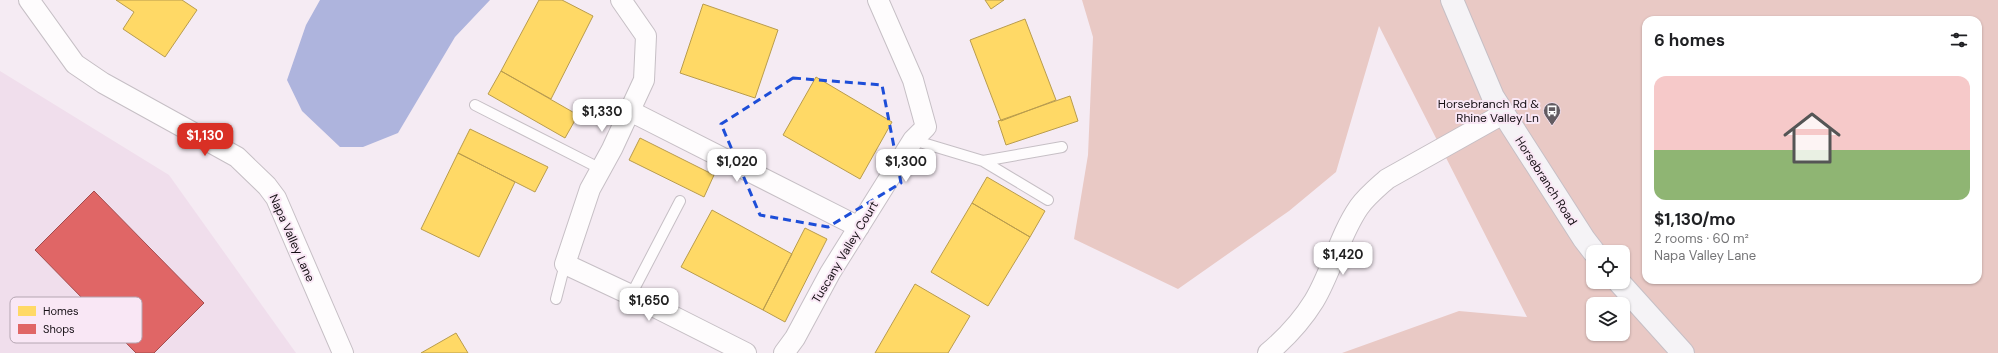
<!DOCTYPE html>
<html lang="en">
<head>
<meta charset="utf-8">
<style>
	:root { --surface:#fff; --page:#f6f6f6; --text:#202124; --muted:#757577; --line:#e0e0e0; --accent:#d93025 }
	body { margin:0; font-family:"DM Sans",sans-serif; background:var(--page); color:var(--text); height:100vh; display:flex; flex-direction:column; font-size:15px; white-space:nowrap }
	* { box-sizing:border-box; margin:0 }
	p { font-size:13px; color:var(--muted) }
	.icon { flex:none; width:22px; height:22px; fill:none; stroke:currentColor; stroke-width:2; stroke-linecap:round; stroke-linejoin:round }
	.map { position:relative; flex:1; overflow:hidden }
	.panel { position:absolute; left:1642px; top:16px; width:340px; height:268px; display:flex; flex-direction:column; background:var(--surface); border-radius:12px; box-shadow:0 1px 3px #0004 }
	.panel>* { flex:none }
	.fabs { position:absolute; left:1586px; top:245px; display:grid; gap:8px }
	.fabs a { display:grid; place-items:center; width:44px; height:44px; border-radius:8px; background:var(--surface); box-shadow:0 1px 3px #0004; font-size:20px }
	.price { position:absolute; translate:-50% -34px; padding:0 9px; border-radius:8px; background:#fff; color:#222; font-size:13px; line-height:26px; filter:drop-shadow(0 1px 2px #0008) }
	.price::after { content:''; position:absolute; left:50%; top:24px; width:12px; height:9px; margin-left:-6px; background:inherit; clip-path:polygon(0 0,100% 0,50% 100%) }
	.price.current { background:var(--accent); color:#fff }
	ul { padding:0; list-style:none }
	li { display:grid; align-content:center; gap:8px; height:212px; padding:0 12px }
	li+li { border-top:1px solid var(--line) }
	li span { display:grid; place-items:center; height:124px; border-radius:12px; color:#555 }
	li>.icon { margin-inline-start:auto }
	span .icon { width:72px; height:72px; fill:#fffc; stroke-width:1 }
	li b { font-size:17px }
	h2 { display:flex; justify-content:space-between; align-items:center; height:48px; padding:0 12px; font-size:17px }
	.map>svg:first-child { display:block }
	.built { fill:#f0deec }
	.green { fill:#e9c9c5; fill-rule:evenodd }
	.water { fill:#aeb4dd }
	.homes { fill:#ffd966; stroke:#b99c4d }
	.shops { fill:#e06666; stroke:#a34c4d }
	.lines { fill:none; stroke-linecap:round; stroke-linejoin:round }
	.lane-casing { stroke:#c6bfc5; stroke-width:12 }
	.street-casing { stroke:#c6bfc5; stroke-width:22 }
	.secondary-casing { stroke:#c6bfc5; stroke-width:24 }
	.lane { stroke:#fefcfd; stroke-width:10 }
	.street { stroke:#fefcfd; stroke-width:20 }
	.secondary { stroke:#f5f3f6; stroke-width:22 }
	.marked { fill:none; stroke:#1d4ed8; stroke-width:3; stroke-dasharray:8 5; stroke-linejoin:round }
	.labels { text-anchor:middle; stroke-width:4; stroke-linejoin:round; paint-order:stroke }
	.poi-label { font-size:12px; fill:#150f14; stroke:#f9e7f5; text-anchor:end }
	.street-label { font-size:12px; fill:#150f14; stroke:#f9e7f5 }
	.key { fill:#f9e7f5; stroke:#b5a6b2; stroke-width:1 }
	.key-label { font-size:11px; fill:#150f14 }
</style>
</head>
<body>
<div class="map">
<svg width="1998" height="353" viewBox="0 0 1998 353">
	<rect width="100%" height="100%" fill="#f5ebf3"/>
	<path class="built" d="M0 71 169 175 296 353H0Z"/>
	<path class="green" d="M1082 0H1998V353H1342L1459 311 1527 317 1379 26 1336 172 1289 211 1178 289 1074 239 1088 155 1093 37ZM1646 20H1978V280H1646ZM1593 252H1623V282H1593ZM1593 304H1623V334H1593Z"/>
	<path class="water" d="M320 0H490L455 37 398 133 363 147H340L302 111 287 80 306 25Z"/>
	<path class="homes" d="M116 0H182L197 10 165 57 123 29 134 12Z
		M539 0H562L593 16 551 99 501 71Z
		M985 0H1004L991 9Z
		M703 4 778 30 755 98 680 73Z
		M1025 19 1056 100 1001 121 970 40Z
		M501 71 578 115 565 138 488 94Z
		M816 77 892 122 860 179 783 135Z
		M1070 96 1078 121 1006 145 998 121Z
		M470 129 548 167 535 192 458 153Z
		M640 138 714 175 704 197 629 160Z
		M458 153 515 182 479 257 421 229Z
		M987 177 1045 211 1030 237 972 203Z
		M972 203 1030 237 988 306 931 272Z
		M712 210 792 254 763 310 681 267Z
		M805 228 827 239 785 322 763 310Z
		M915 284 970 316 948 353H875Z
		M456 333 468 353H421Z"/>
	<path class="shops" d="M94 191 204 303 154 353H136L35 250Z"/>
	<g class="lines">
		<defs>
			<path id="lane" d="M475 105 601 169
				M913 140 983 161 1062 147
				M983 161 1048 200
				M631 295 680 201
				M556 299 565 264"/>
			<path id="street" d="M29 0 75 64 103 83 237 157 267 186 276 198 343 353
				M621 0 646 36 644 80 612 149 590 189 565 264 631 295 746 353
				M630 111 859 227
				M784 353 795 338 830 273 913 140 926 127 913 80 878 0
				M1268 353C1287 337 1301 322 1314 301 1332 271 1339 236 1359 207 1367 196 1377 188 1387 179L1503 114"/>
			<path id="secondary" d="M1452 0 1493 97 1584 239 1594 252
				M1619 282 1683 353"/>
		</defs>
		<use href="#lane" class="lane-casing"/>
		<use href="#street" class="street-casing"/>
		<use href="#secondary" class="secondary-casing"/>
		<use href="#lane" class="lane"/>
		<use href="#street" class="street"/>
		<use href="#secondary" class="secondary"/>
	</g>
	<path class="marked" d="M793 78 882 85 901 183 828 227 760 215 721 124Z"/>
	<defs>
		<symbol id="bus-pin" viewBox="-11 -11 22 30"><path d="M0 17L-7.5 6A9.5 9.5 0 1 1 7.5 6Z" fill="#635c62" stroke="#f9e7f5"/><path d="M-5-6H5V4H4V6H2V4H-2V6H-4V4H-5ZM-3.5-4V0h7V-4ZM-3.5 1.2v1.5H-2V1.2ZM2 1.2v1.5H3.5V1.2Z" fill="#fff"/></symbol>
	</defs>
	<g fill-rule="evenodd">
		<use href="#bus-pin" x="1542" y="101" width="20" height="27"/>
	</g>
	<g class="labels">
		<g class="poi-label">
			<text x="1539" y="108">Horsebranch Rd &amp;<tspan x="1539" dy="14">Rhine Valley Ln</tspan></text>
		</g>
		<g class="street-label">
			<text transform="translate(1546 181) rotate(57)" y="4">Horsebranch Road</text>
			<text transform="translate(292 238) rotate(66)" y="4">Napa Valley Lane</text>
			<text transform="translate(845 252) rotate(-59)" y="4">Tuscany Valley Court</text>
		</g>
	</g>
	<rect x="10" y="297" width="132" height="46" rx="6" class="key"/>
	<rect x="18" y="306" width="18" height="10" fill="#ffd966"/>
	<rect x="18" y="324" width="18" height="10" fill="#e06666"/>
	<g class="key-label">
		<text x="43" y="315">Homes</text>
		<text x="43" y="333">Shops</text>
	</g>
</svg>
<div class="fabs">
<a><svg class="icon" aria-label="locate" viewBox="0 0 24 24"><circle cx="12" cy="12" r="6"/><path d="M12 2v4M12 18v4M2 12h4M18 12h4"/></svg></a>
<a><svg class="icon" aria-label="layers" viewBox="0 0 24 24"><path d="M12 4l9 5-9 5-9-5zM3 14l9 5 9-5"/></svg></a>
</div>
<b class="price" style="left:602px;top:133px">$1,330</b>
<b class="price current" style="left:205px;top:157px">$1,130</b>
<b class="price" style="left:737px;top:183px">$1,020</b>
<b class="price" style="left:906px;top:183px">$1,300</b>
<b class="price" style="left:1343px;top:276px">$1,420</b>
<b class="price" style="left:649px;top:322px">$1,650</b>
<section class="panel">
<h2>6 homes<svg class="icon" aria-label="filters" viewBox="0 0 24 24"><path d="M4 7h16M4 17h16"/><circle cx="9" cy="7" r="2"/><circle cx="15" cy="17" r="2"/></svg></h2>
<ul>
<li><span style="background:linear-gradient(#f6c9c9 60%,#8fb573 0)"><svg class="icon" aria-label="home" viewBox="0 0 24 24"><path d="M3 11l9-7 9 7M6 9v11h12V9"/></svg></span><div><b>$1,130/mo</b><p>2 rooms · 60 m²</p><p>Napa Valley Lane</p></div></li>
</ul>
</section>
</div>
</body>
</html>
